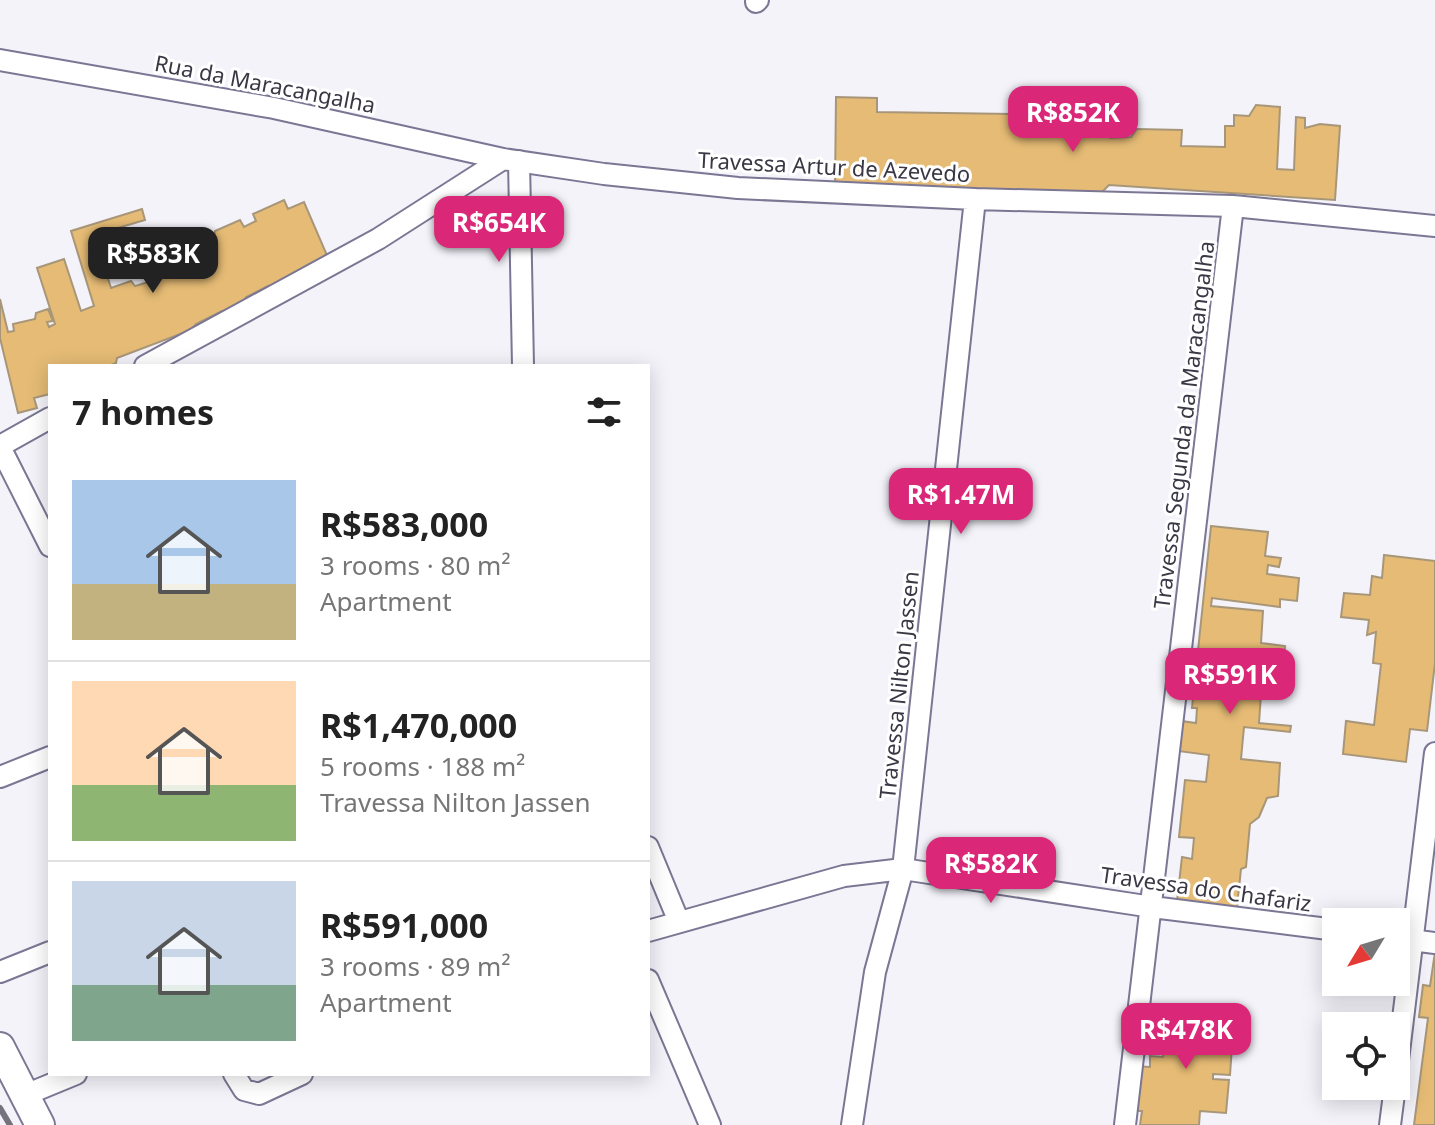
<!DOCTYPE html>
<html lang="en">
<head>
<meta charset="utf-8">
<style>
	:root { --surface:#fff; --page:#f2f2f2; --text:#222; --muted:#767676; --line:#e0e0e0; --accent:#db2777 }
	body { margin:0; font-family:"Noto Sans",sans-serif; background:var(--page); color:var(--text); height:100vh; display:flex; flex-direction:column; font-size:30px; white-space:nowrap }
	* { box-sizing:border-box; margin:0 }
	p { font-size:26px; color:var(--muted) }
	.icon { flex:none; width:44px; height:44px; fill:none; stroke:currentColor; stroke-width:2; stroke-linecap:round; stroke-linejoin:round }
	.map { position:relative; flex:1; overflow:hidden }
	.drawer { position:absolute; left:48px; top:364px; width:602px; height:712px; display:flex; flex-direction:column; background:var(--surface); border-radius:0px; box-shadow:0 4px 20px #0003 }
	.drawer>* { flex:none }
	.needle { width:52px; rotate:232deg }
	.controls { position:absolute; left:1322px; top:908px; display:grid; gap:16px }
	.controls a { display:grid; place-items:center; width:88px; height:88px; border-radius:0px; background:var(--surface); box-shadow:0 4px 20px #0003; font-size:40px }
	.price { position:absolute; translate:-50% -68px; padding:0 18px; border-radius:16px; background:var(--accent); color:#fff; font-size:26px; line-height:52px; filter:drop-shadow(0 2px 4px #0008) }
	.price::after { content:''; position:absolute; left:50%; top:48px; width:24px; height:18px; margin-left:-12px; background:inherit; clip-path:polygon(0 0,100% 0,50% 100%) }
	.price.active { background:#222; color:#fff }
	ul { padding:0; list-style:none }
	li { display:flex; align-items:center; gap:24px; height:200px; padding:0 24px }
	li+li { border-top:2px solid var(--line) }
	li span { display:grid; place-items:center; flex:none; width:224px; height:160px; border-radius:0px; color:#555 }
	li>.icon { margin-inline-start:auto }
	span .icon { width:96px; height:96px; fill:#fffc; stroke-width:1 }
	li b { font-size:34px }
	h2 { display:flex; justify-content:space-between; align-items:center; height:96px; padding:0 24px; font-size:34px }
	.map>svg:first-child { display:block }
	.building { fill:#e5bb75; stroke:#a89679; stroke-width:2 }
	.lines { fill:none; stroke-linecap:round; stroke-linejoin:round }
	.street-casing { stroke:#7b7693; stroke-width:24 }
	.secondary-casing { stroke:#7b7693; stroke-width:32 }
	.street { stroke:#fff; stroke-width:20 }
	.secondary { stroke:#fff; stroke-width:28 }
	.rail { stroke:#75737e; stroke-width:6 }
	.labels { text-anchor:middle; stroke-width:6; stroke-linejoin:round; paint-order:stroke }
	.street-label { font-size:22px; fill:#3a3845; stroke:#fff }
</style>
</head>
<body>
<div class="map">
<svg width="1435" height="1125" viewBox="0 0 1435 1125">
	<rect width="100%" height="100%" fill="#f4f3fa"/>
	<path class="building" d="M836 97 877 98V112L1013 114 1019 129 1071 126 1070 104 1107 102 1110 138 1131 137 1137 129 1182 130 1181 146 1225 147V126H1234V115L1249 116 1256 105 1280 107 1277 169 1294 170 1296 117 1305 118V128L1320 124 1340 126 1335 200 1109 185 1102 192 835 188Z
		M284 200 288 209 304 202 329 260 271 295 268 286 246 297V305L226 315 222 311 196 324 191 330 117 358 116 363 109 366H50V394L34 398 37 408 18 413 0 338V299L8 332 14 331 13 324 35 319 36 313 48 309 53 321 47 322 49 327 55 324 37 268 64 259 81 311 94 306 71 231 142 209 145 220 114 229 113 236 96 241 111 288 131 281 135 286 165 277 164 268 193 258V247L213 241 215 231 240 220 244 227 256 221 253 214Z
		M1211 526 1268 532 1265 556 1281 558 1279 567 1268 565 1267 574 1299 578 1297 601 1280 599V607L1212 598 1211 606 1263 611 1261 643 1285 646 1283 669 1269 668 1268 680H1262L1259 723 1291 726 1290 732 1244 727 1241 759 1280 763 1278 796 1267 798 1259 817 1250 824 1246 867 1241 869 1237 908 1177 901 1182 857 1192 859 1194 838 1179 837 1185 780 1206 782 1209 755 1178 751 1181 721 1196 723 1197 708H1192Z
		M1384 555 1435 561V663L1427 731 1410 729 1406 762 1343 754 1346 721 1374 725 1381 664 1373 663 1376 632 1367 635 1369 620 1341 617 1344 593 1370 595 1372 576 1382 578Z
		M1435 952V1125H1414L1428 1018 1419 1017 1423 985 1430 986Z
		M1158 1013 1234 1018 1230 1075 1213 1074V1079L1229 1080 1226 1113 1200 1111 1199 1125H1140L1142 1111H1133L1136 1066 1150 1067V1056L1163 1057 1164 1048 1156 1047Z"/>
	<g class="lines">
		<defs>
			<path id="street" d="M756 2 758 0
				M0 60 274 108 503 159 604 174 738 188 975 199 1233 206 1435 226
				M519 161 523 366
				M145 366 378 239 503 159
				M0 446 50 418
				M0 447 50 546
				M0 777 50 757
				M648 847 679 922
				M648 931 844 876 903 869 1152 907 1336 930
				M1396 938 1435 943
				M0 972 50 952
				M648 980 710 1125
				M234 1074 244 1090 259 1094 302 1074
				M1396 1077 1435 753
				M25 1095 76 1074
				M852 1125 875 972 903 869 975 199
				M1125 1125 1233 206
				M1390 1125 1395 1086"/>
			<path id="secondary" d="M0 1047 40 1125"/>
		</defs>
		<use href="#street" class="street-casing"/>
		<use href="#secondary" class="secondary-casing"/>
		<use href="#street" class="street"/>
		<use href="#secondary" class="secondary"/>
		<path class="rail" d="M0 1108 10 1125"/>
	</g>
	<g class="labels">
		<g class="street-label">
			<text transform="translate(265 84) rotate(11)" y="8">Rua da Maracangalha</text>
			<text transform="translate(834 167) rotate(3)" y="8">Travessa Artur de Azevedo</text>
			<text transform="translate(1184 425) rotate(-83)" y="8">Travessa Segunda da Maracangalha</text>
			<text transform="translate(899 685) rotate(-84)" y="8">Travessa Nilton Jassen</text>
			<text transform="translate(1206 889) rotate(8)" y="8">Travessa do Chafariz</text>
		</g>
	</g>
</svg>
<div class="controls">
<a><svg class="needle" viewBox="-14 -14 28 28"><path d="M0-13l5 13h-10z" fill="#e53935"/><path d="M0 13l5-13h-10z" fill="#767676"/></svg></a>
<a><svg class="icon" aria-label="locate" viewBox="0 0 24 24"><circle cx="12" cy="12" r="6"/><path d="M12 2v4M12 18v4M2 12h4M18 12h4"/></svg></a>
</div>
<b class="price" style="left:1073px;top:154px">R$852K</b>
<b class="price" style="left:499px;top:264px">R$654K</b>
<b class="price active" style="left:153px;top:295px">R$583K</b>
<b class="price" style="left:961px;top:536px">R$1.47M</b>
<b class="price" style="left:1230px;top:716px">R$591K</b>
<b class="price" style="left:991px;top:905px">R$582K</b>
<b class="price" style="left:1186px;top:1071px">R$478K</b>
<section class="drawer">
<h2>7 homes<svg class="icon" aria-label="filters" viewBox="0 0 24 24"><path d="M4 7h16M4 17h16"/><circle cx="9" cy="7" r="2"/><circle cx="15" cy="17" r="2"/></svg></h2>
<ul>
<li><span style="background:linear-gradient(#a9c7e8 65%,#c2b280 0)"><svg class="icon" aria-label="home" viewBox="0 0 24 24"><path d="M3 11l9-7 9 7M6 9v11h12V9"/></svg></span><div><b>R$583,000</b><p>3 rooms · 80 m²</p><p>Apartment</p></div></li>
<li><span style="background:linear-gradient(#ffd9b3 65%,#8fb573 0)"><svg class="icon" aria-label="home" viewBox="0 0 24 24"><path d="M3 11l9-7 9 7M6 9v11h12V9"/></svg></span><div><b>R$1,470,000</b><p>5 rooms · 188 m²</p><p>Travessa Nilton Jassen</p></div></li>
<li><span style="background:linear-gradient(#c9d6e8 65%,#7fa58c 0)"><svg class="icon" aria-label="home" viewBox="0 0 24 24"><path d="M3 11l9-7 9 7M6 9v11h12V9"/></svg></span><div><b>R$591,000</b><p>3 rooms · 89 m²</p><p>Apartment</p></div></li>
</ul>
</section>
</div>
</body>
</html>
